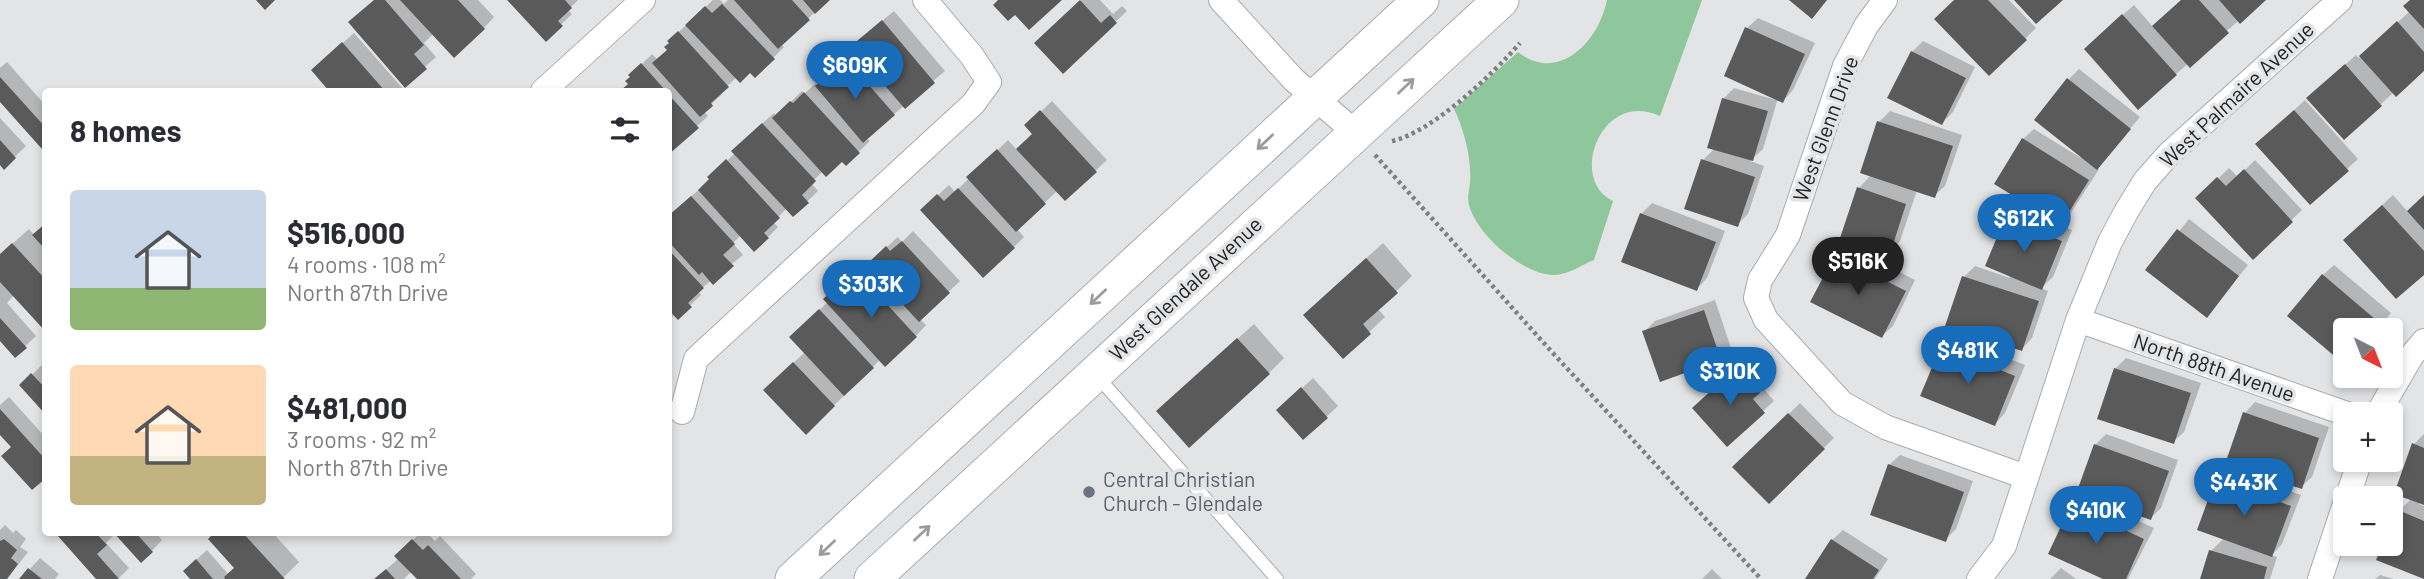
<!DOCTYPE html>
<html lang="en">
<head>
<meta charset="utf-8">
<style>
	:root { --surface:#fff; --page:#f2f2f3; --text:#2b2b33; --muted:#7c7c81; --accent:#186dbb }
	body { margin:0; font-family:Barlow,sans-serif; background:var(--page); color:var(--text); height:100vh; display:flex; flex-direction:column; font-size:26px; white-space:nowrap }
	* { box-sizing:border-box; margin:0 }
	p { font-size:23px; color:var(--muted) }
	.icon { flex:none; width:38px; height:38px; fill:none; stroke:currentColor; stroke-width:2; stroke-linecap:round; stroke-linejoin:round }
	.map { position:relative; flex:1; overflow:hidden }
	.panel { position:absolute; left:42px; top:88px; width:630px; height:448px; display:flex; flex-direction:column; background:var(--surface); border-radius:7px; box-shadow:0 4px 10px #0003 }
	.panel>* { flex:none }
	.needle { width:46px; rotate:138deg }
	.fabs { position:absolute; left:2333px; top:318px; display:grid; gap:14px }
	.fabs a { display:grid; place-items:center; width:70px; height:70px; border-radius:7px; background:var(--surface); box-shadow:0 4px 10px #0003; font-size:35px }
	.price { position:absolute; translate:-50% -60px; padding:0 16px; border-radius:24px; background:var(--accent); color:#fff; font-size:23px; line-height:46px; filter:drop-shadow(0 2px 4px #0008) }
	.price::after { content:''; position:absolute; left:50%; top:42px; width:21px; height:16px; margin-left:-10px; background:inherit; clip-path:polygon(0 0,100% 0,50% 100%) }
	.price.selected { background:#222; color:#fff }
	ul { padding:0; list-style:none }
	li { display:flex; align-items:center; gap:21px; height:175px; padding:0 28px }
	li span { display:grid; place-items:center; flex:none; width:196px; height:140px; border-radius:7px; color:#555 }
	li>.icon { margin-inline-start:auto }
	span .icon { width:84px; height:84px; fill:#fffc; stroke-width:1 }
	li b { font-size:30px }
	h2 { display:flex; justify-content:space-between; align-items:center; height:84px; padding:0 28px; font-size:30px }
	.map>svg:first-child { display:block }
	.green { fill:#8dc79b }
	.shadow { fill:#0003 }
	.building { fill:#5b5a5b }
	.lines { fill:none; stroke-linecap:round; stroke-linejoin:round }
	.service-casing { stroke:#aaabad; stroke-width:14 }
	.minor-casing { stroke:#aaabad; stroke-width:26 }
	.secondary-casing { stroke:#aaabad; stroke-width:37 }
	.path { stroke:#808082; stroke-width:4.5; stroke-dasharray:3.5 3.5; stroke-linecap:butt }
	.service { stroke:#fff; stroke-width:12 }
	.minor { stroke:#fff; stroke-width:24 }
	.secondary { stroke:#fff; stroke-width:35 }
	.oneway { stroke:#9c9c9c }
	.worship-dot { fill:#6b7280; stroke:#e3e4e6; stroke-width:2.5 }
	.labels { text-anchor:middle; stroke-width:7; stroke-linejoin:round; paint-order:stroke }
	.street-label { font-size:21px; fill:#222223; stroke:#e3e4e6 }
	.worship-label { font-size:21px; fill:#5b616d; stroke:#e3e4e6; text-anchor:start }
</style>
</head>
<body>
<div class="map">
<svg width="2424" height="579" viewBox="0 0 2424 579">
	<rect width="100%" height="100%" fill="#e3e4e6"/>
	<path class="green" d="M1607 0H1702L1660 116C1600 89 1568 181 1613 201L1594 260C1581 265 1568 275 1554 275 1522 274 1477 235 1469 205 1467 197 1469 191 1470 183 1472 160 1464 129 1454 109L1518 52C1559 84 1599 41 1607 0Z"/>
	<path class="shadow" d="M375 0H478L494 17 484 28 434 33 424 43 436 57 405 85Z
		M510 0H578L568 10 572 14 546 39Z
		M713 0H720L724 4 728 0H828L781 44 784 47 755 76 750 70 737 77 721 92 722 94 704 111 708 116 668 153V91H622L630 83 641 65 652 54 658 60 669 49 671 42 669 41Z
		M1082 0H1100L1113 14 1122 6 1127 11 1063 71 1047 32Z
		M1956 0H2009L2036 28 1989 74Z
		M2182 0H2263L2176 74 2096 39 2134 5 2153 27Z
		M2412 0H2424V69L2394 92 2344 138 2319 88 2356 55 2359 58 2410 11Z
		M894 11 945 71 866 138 870 141 846 164 842 160 823 171 811 183 818 191 793 215 787 208 773 222 778 227 768 237 741 235 733 243 743 255 698 291 701 295 678 317 675 314 668 321V217L711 179 710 177 735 153 744 140 774 113 776 116 802 91 804 94 816 83 818 85 857 50 864 36Z
		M1758 18 1815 43 1793 90 1783 101 1778 98 1763 149 1750 161 1764 166 1748 214 1737 225 1703 160 1715 148 1723 99 1734 88 1776 100 1747 28Z
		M354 33 405 91H331L324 60Z
		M1923 41 1975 67 1953 112 1942 123 1912 52Z
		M7 62 46 106V143L0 100V68Z
		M2079 69 2140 117 2097 168 2099 169 2071 213 2061 223 2023 139 2034 129 2081 158 2069 79Z
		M2305 100 2358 159 2347 169 2268 134Z
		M1052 101 1107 160 1065 199 1057 191 1017 229 1024 237 1014 247 922 210 949 185 955 192 1008 140 1017 150 1034 134 1026 126Z
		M1890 111 1962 135 1945 186 1934 196 1917 190 1900 241 1889 252 1859 188 1871 175 1879 122Z
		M0 118 26 146 4 167 0 163Z
		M2255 160 2302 210 2253 257 2198 198 2229 168 2238 177Z
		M2393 195 2408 212 2424 196V272L2356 229Z
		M1652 203 1725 231 1707 278 1697 289 1641 214Z
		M2017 208 2072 230 2053 277 2041 288 2048 291 2032 338 2022 349 1964 277 1975 266 2010 278 2006 219Z
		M2189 219 2248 265 2207 316 2148 270Z
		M46 224V327L14 295 7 303 36 336 16 355 0 338V255L29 229 34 235Z
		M913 231 960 281 920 319 926 325 916 336 881 359 806 433 776 379 805 352 802 326 828 302 836 288 851 274 857 281 871 268 879 254 898 237 902 242Z
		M1383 243 1412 276 1378 309 1385 317 1343 357 1321 299Z
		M1847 245 1915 280 1893 326 1882 336 1836 256Z
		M2334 265 2391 313 2377 331H2345V363L2323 275Z
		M1715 300 1731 348 1720 359 1644 332 1655 321Z
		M1254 324 1284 358 1269 373 1174 396Z
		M1953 336 2025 365 2005 413 1995 424 1942 347Z
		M1748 358 1769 381 1763 388 1774 401 1727 444 1705 397Z
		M2126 358 2201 383 2184 432 2173 442 2115 369Z
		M43 364 46 367V413L21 385Z
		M1313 378 1338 406 1303 438 1289 400Z
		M9 397 46 438V475L0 433V405Z
		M2255 402 2329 427 2312 477 2301 487 2245 413Z
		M1800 403 1834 438 1769 502 1735 467Z
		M2106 434 2178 460 2161 508 2151 518 2102 501 2101 504 2154 528 2128 579H2107L2072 506 2084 495 2095 445Z
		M2424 434V503L2421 502 2419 504 2424 506V579L2390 544 2399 511 2412 498 2414 444Z
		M1900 455 1973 481 1956 529 1945 540 1889 465Z
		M2228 469 2301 495 2282 544 2272 555 2277 557 2270 579H2202L2211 551 2224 538 2218 479Z
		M5 525 13 533 16 530 26 539 20 547 28 552 7 579H0V530Z
		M1843 530 1888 559 1875 579H1807L1832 540Z
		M63 532H155L162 540 152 551 116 533 106 543 129 568 118 579H98Z
		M217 532H272L299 562 282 579H193L196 560 207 550 229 575 236 568Z
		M421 532H426L435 541 440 536 476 574 471 579H419L412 571 404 579H376L399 558 397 556Z
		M40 558 59 574 55 579H21Z
		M2061 568 2076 579H2050Z
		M1712 569 1722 579H1702Z
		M2380 575 2394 579H2375Z"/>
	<path class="building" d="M256 0H275L265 10Z
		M374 0H385L424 45 414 54 427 69 405 88 348 22Z
		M400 0H458L485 29 454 58Z
		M507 0H565L572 8 558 21 563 26 546 42Z
		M734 0H792L810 20 778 49Z
		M803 0H830L815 14Z
		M998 0H1062L1029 30 1015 15 1008 21 993 5Z
		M1080 0 1101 23 1110 15 1117 23 1063 74 1034 43Z
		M1789 0H1827L1812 19Z
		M1954 0H1988L2027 40 1989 76 1934 19Z
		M2014 0H2063L2036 24Z
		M2181 0H2199L2229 33 2190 68 2152 26Z
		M2219 0H2266L2240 24Z
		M2410 0H2424V29L2403 6Z
		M722 4 775 59 755 78 750 73 740 83 685 25 705 6 712 13Z
		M2122 14 2177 75 2138 110 2084 49Z
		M882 20 935 83 905 109 851 46Z
		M2397 21 2424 52V71L2396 97 2359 56Z
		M1745 27 1805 54 1783 103 1724 76Z
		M678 31 729 87 711 103 713 106 700 117 652 63 667 50 664 47 669 43 667 41Z
		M342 42 385 91H329L311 70Z
		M1911 51 1966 78 1942 125 1887 98Z
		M846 59 895 115 863 143 815 86Z
		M641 63 666 91H620L628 84 625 81 630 77 628 75Z
		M2345 64 2382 106 2344 140 2306 98Z
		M0 77 46 128V146L42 149 0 102Z
		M2067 78 2131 129 2097 170 2034 120Z
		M804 92 860 153 846 166 842 162 826 177 772 118 790 101 793 103Z
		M668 94 699 128 668 155Z
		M1722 98 1768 111 1753 161 1707 148Z
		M1040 110 1097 172 1065 201 1016 149 1032 134 1024 125Z
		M2294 110 2349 171 2310 205 2255 144Z
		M1877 121 1953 146 1935 198 1860 173Z
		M762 123 816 181 802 195 809 203 793 217 731 151Z
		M2022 138 2089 180 2061 225 1994 184Z
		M0 140 16 158 4 170 0 165Z
		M997 149 1046 204 1016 232 966 177Z
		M726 159 780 218 764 233 769 238 754 252 698 190 709 179 707 177Z
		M1701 159 1755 177 1738 227 1684 209Z
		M2244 169 2293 222 2253 260 2195 198 2217 177 2226 186Z
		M1857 187 1906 204 1890 254 1840 238Z
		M958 188 1015 248 983 278 920 210 937 194 944 201Z
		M2424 195V230L2407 211Z
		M691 196 735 244 723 255 734 266 713 285 702 272 699 275 668 241V216Z
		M2382 205 2424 251V275L2396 299 2343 240Z
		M1640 213 1716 242 1697 291 1621 262Z
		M2005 218 2062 241 2042 290 1985 266Z
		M46 223V250L32 235Z
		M2177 229 2239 276 2207 318 2145 270Z
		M902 241 950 293 919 322 866 265 886 246 890 251Z
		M12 243 46 280V332L0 282V254Z
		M668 249 704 288 688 303 692 307 678 320 668 309Z
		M1835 255 1906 291 1882 338 1810 302Z
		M1366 258 1398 293 1363 324 1371 334 1343 359 1303 315Z
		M2322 274 2382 325 2377 331H2345V365L2287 316Z
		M861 276 917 337 885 367 823 299 840 284 845 290Z
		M1962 276 2039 301 2022 351 1945 326Z
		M819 309 874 368 844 396 789 337Z
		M1704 310 1721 360 1660 382 1642 331Z
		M0 318 27 348 15 358 0 341Z
		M1237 338 1270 374 1189 448 1156 411Z
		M1941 346 2015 376 1995 426 1920 396Z
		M793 362 835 406 806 435 763 390Z
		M1737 367 1760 393 1753 399 1765 413 1727 447 1692 408Z
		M2114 368 2191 393 2174 444 2097 419Z
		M31 373 46 389V415L19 385Z
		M1301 387 1328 418 1303 440 1276 410Z
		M0 409 46 460V478L32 490 1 456 11 447 0 435Z
		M2243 412 2319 438 2302 489 2225 464Z
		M1788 413 1825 449 1769 504 1732 467Z
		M2412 443 2424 448V505L2394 494Z
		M2094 444 2169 471 2151 520 2076 494Z
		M1888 464 1964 492 1946 542 1870 515Z
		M2216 478 2291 506 2272 557 2197 530Z
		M2071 505 2144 539 2126 579H2103L2048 554Z
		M2398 510 2424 521V579L2376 560 2383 544H2390V527Z
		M61 532H95L107 545 97 554 119 579H96L57 535Z
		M113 532H135L153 552 141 563Z
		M215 532H242L285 579H225L224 577 234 568 208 539Z
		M4 539 17 550 11 558 18 564 7 579H0V541Z
		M412 539 423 550 428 545 461 579H417L394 556Z
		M1831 539 1879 570 1873 579H1805Z
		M2209 550 2267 567 2264 579H2200Z
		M196 559 213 579H190L183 571Z
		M28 568 42 579H19Z
		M386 569 395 579H374Z"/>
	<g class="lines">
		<defs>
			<path id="service" d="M1097 376 1277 579"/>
			<path id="minor" d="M1221 0 1294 80 1356 133
				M1885 0 1866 26 1845 66 1788 235 1760 280 1756 298 1766 320 1842 403 1885 427 2026 477
				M543 91 643 0
				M2078 320 2350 415
				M682 412 696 359 973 104 989 82 972 56 925 0
				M2377 415 2412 355 2424 341
				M2347 499 2360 460
				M1979 579 2004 546 2078 320 2110 242 2126 212 2145 181 2169 154 2340 0
				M2320 579 2345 504"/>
			<path id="secondary" d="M793 579 1421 0
				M872 579 1501 0"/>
		</defs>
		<use href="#service" class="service-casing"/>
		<use href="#minor" class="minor-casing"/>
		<use href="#secondary" class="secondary-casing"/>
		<path class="path" d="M1392 141C1431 133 1493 74 1520 43
			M1375 155 1551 351 1761 579"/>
		<use href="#service" class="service"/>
		<use href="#minor" class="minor"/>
		<use href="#secondary" class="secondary"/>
	</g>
	<defs><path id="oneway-shaft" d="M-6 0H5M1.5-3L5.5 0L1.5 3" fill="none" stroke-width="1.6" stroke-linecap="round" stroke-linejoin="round" transform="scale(1.75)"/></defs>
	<g class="oneway">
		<use href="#oneway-shaft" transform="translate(1406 86) rotate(-43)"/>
		<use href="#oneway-shaft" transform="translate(1265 142) rotate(137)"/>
		<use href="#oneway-shaft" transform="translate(1098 297) rotate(137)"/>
		<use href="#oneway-shaft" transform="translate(922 533) rotate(-43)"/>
		<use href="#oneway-shaft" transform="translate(827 548) rotate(137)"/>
	</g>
	<circle class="worship-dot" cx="1089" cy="492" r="7"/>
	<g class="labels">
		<g class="street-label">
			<text transform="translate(2237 95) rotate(-43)" y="7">West Palmaire Avenue</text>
			<text transform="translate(1826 129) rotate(-70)" y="7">West Glenn Drive</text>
			<text transform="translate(1186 289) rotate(-43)" y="7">West Glendale Avenue</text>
			<text transform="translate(2214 368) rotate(19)" y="7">North 88th Avenue</text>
		</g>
		<g class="worship-label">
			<text x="1103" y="487">Central Christian<tspan x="1103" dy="24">Church - Glendale</tspan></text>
		</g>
	</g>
</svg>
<div class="fabs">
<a><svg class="needle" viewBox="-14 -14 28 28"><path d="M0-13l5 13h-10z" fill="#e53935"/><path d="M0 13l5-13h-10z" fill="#7c7c81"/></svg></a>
<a>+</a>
<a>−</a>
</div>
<b class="price" style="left:855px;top:101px">$609K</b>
<b class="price" style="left:2024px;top:254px">$612K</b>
<b class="price selected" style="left:1858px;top:297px">$516K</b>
<b class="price" style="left:871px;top:320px">$303K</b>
<b class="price" style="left:1968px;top:386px">$481K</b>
<b class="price" style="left:1730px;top:407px">$310K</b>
<b class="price" style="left:2244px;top:518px">$443K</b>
<b class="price" style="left:2096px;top:546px">$410K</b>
<section class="panel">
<h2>8 homes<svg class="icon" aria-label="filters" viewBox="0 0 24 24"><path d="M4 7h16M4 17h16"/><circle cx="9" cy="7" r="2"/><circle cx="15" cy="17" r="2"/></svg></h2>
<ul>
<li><span style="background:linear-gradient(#c9d6e8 70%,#8fb573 0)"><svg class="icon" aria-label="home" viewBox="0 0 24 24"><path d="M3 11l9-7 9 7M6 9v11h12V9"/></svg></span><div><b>$516,000</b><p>4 rooms · 108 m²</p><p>North 87th Drive</p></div></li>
<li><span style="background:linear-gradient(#ffd9b3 65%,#c2b280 0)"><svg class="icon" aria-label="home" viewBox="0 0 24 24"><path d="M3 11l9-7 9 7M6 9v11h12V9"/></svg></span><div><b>$481,000</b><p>3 rooms · 92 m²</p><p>North 87th Drive</p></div></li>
</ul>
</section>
</div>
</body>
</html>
